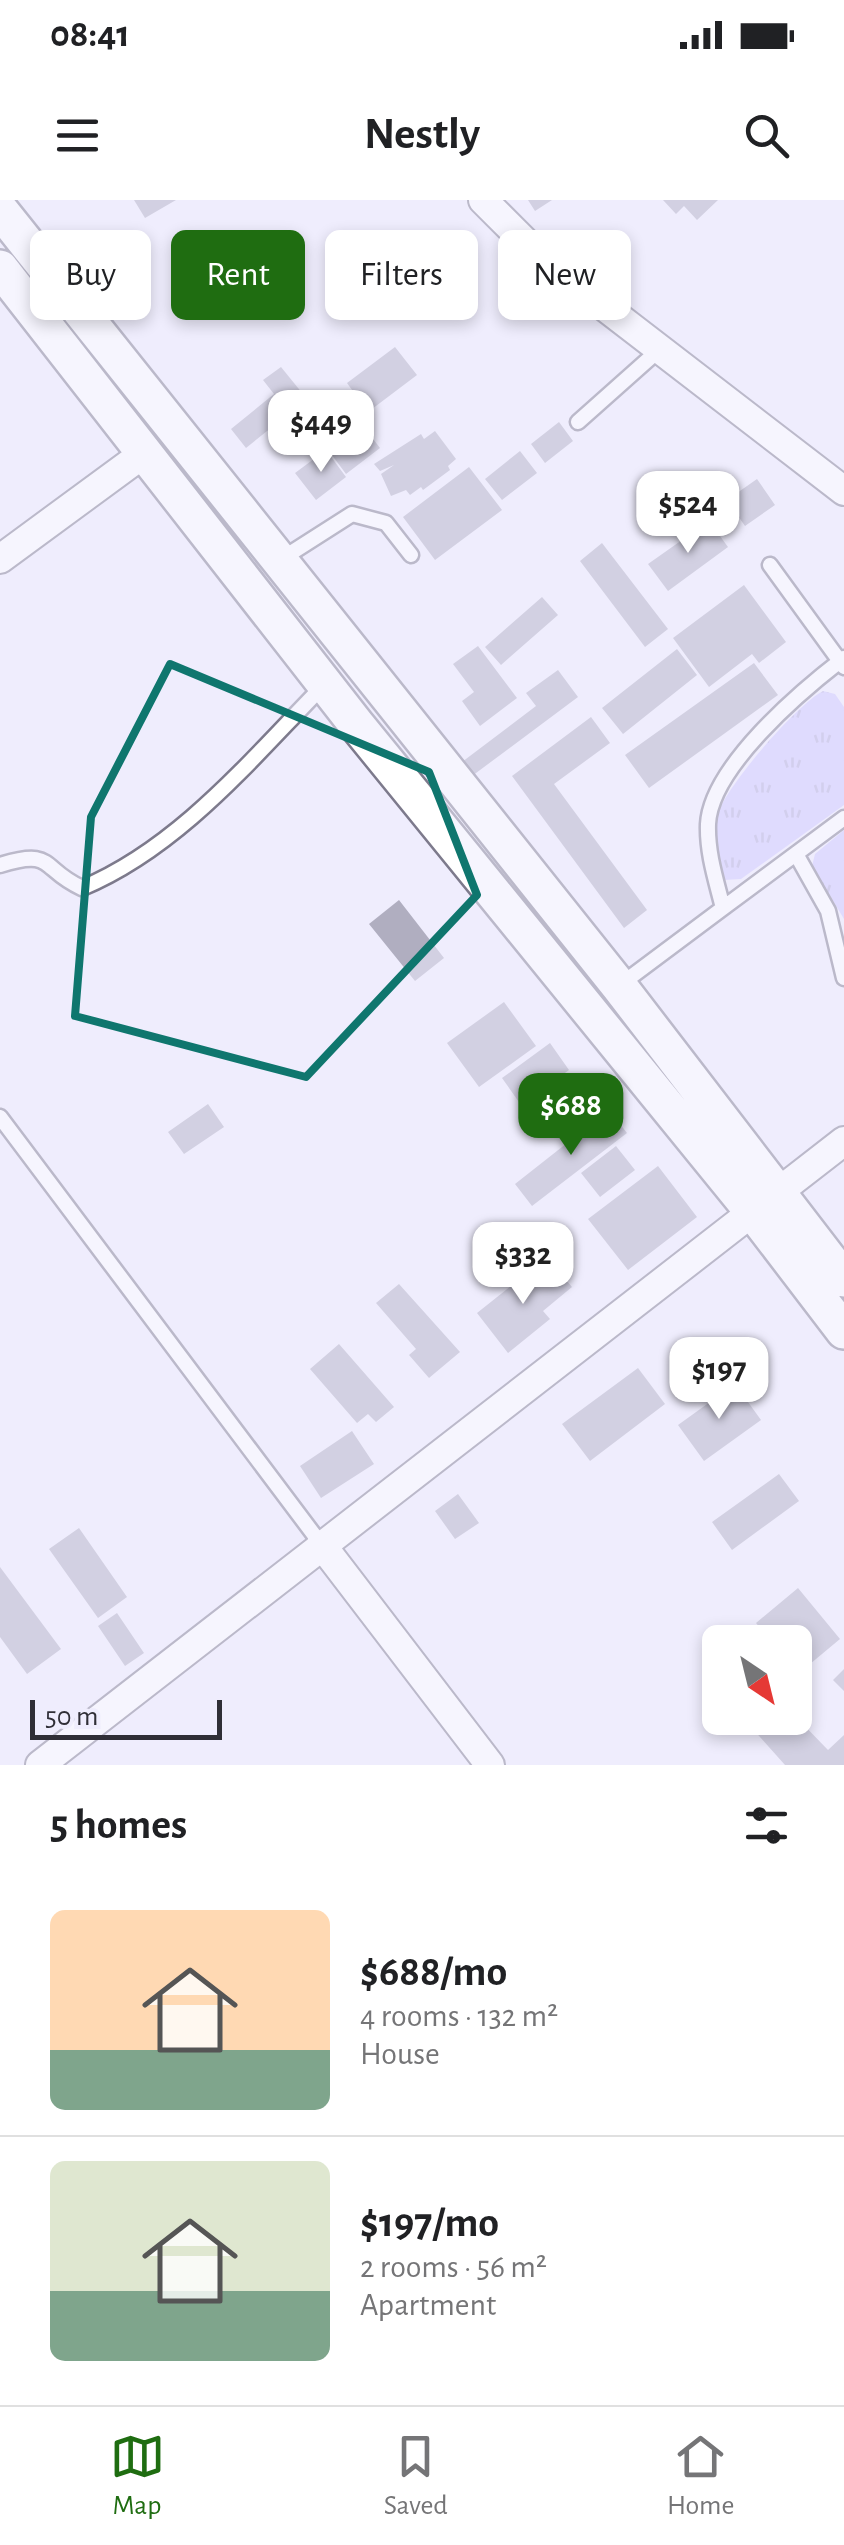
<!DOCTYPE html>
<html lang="en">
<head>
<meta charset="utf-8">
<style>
	:root { --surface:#fff; --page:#f6f6f6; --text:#202124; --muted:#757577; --line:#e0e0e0; --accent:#1f6d11 }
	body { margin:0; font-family:"Alegreya Sans",sans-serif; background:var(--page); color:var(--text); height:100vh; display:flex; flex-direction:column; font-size:38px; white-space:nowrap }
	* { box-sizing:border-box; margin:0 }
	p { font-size:32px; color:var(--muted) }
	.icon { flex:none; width:55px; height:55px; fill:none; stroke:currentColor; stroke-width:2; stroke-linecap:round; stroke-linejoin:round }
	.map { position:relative; height:1565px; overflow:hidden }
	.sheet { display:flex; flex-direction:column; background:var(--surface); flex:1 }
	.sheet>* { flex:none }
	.guide { position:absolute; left:30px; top:30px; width:785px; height:90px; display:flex; gap:20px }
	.needle { width:65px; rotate:145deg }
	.buttons { position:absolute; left:702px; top:1425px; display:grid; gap:20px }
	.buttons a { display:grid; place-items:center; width:110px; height:110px; border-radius:15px; background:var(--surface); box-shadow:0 5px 15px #0003; font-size:50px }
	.scale { position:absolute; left:30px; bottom:25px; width:192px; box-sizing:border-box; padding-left:10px; border:5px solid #2f2e36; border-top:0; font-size:28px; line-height:35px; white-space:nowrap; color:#2f2e36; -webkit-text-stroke:8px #efedfd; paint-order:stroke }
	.price { position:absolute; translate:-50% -85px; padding:0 22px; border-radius:20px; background:#fff; color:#222; font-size:32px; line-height:65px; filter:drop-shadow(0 2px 5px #0008) }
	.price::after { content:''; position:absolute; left:50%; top:60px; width:30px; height:22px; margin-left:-15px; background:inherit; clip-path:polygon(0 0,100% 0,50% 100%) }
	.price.on { background:var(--accent); color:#fff }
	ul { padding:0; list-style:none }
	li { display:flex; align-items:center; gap:30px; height:250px; padding:0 50px }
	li+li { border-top:2px solid var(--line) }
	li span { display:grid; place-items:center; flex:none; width:280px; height:200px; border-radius:15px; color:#555 }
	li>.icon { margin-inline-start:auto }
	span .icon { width:120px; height:120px; fill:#fffc; stroke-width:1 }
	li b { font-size:42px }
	h2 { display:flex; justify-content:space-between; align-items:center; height:120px; padding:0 50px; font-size:42px }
	.pill { padding:0 35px; border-radius:15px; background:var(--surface); box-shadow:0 5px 15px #0003; font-size:35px; line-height:90px }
	.pill.on { background:var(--accent); color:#fff }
	.status { display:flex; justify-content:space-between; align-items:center; height:70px; padding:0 50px; background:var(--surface); direction:ltr }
	.status svg { height:28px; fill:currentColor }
	header { display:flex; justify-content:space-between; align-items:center; height:130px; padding:0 50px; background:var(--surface); font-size:45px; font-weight:600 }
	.menu { display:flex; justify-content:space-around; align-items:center; height:140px; border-top:2px solid var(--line); background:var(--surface); font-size:28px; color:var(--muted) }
	.menu a { display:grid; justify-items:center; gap:5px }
	.menu .on { color:var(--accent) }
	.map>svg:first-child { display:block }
	.grass { fill:url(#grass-tufts) }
	.building { fill:#b0aec0 }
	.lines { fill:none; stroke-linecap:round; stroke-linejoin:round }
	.service-casing { stroke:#7d7a8c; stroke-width:19 }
	.minor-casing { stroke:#7d7a8c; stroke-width:32 }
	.tertiary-casing { stroke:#7d7a8c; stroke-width:40 }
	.service { stroke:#fff; stroke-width:14 }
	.minor { stroke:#fff; stroke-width:28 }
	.tertiary { stroke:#fff; stroke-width:35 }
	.marked { fill:none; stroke:#0f766e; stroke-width:8; stroke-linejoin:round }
</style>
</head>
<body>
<div class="status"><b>08:41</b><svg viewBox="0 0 49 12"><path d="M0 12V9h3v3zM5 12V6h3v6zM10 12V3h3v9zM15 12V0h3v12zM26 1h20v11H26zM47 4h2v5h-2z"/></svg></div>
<header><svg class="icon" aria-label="menu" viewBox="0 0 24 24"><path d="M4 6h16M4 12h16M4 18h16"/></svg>Nestly<svg class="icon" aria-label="search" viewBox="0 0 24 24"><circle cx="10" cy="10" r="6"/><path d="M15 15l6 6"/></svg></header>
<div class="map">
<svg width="844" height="1565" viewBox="0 0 844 1565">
	<defs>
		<pattern id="grass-tufts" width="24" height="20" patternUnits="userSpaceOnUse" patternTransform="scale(2.5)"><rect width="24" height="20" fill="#cdc5fe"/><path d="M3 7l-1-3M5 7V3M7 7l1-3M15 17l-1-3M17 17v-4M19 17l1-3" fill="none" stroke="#b0aada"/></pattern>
	</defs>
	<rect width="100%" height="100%" fill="#efedfd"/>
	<path class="grass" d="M823 491 835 494 844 507V605L741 679 724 680C718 665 713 641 714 625 716 596 797 504 823 491Z
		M844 630V719L812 666 815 654Z"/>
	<path class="building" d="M134 0H176L145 18Z
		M528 0H552L535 11Z
		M663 0H718L697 20 684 6 676 14Z
		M395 147 417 175 368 212 347 183Z
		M281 167 307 199 246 248 231 229 274 194 263 180Z
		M360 222 380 248 346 274 326 247Z
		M559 222 573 241 545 263 531 244Z
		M435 231 456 259 448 266 450 270 423 290 421 287 410 295 406 290 391 296 381 274 394 265 380 271 374 264 421 234 424 239Z
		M326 250 346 277 316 300 295 273Z
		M520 251 537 273 502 300 485 279Z
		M469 267 502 310 435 360 403 317Z
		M757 279 775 305 745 326 727 300Z
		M709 321 728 347 668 391 648 364Z
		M602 343 668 429 645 447 580 361Z
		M744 385 786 442 759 463 752 454 709 487 673 438Z
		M542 397 558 415 501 465 485 447Z
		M478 446 517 498 480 526 462 501 474 492 453 464Z
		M677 449 697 475 623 534 602 508Z
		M754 463 778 495 649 588 625 555Z
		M558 470 578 497 472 576 462 562 536 506 526 493Z
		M591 517 610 543 554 584 647 710 624 728 512 576Z
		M399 700 444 758 415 781 369 724Z
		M504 802 536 846 479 887 447 843Z
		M550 843 569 870 521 905 502 878Z
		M208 904 224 927 184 954 168 932Z
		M609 910 627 933 532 1006 515 984Z
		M616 946 635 970 600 997 581 973Z
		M658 966 697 1017 628 1070 588 1019Z
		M541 1062 553 1078 560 1073 572 1087 543 1111 550 1119 508 1153 477 1113Z
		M399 1084 460 1152 429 1178 409 1155 416 1149 376 1103Z
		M339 1144 394 1207 376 1222 368 1214 357 1223 310 1169Z
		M638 1168 665 1204 590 1261 562 1224Z
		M735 1184 761 1220 704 1261 678 1225Z
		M352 1231 374 1264 321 1298 300 1266Z
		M779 1274 799 1301 732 1350 712 1322Z
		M458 1294 479 1323 455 1339 435 1311Z
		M79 1328 127 1397 98 1418 49 1349Z
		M0 1367 61 1449 27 1474 0 1437Z
		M798 1388 840 1439 798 1474 795 1442H772L756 1423Z
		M117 1413 144 1453 125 1466 98 1426Z
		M844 1469V1491L833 1480Z
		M762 1518H797L828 1550 844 1535V1565H785L751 1527Z"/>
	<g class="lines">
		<defs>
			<path id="service" d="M578 222 660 149
				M280 360 352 314 386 323 411 355
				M770 365 844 467
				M796 654 828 711 844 778
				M0 665C55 648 40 669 82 688 180 647 252 558 325 484
				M723 708 844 618
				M620 785 723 708C716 680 707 653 708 624 711 567 801 491 844 458
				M0 917 321 1344"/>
			<path id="minor" d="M483 0 540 57 844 291
				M0 359 143 254
				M321 1344 490 1565
				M40 1565 844 941"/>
			<path id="tertiary" d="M0 10 619 786 844 1079
				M0 68 356 524 753 1012 844 1131"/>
		</defs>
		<use href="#service" class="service-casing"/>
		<use href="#minor" class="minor-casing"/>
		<use href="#tertiary" class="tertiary-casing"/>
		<use href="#service" class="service"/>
		<use href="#minor" class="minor"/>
		<use href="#tertiary" class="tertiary"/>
	</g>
	<path d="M0 0H844V1565H0ZM170 464 429 572 477 695 306 877 75 816 91 617Z" fill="#efedfd" fill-opacity=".55" fill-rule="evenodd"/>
	<path class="marked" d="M170 464 429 572 477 695 306 877 75 816 91 617Z"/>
</svg>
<div class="buttons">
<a><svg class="needle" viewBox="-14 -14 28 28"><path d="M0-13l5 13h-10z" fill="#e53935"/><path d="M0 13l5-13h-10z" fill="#757577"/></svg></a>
</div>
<div class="scale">50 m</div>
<b class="price" style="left:321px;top:275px">$449</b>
<b class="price" style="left:688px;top:356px">$524</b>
<b class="price on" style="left:571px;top:958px">$688</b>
<b class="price" style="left:523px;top:1107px">$332</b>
<b class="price" style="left:719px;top:1222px">$197</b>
<div class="guide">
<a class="pill">Buy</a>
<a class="pill on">Rent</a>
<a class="pill">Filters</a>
<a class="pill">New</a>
</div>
</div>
<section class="sheet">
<h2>5 homes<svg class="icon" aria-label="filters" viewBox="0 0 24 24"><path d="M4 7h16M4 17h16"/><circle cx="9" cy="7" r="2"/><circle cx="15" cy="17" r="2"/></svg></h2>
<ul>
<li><span style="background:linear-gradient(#ffd9b3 70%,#7fa58c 0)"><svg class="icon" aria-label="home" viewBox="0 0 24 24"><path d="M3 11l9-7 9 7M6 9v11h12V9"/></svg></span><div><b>$688/mo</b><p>4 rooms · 132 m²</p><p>House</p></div></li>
<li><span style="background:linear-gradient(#dfe7d0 65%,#7fa58c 0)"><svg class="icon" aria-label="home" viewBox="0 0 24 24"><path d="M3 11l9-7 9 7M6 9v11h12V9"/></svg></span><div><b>$197/mo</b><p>2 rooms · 56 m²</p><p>Apartment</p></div></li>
</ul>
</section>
<nav class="menu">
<a class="on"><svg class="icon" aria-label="map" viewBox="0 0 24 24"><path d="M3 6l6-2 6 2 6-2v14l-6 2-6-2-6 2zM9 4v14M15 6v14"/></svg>Map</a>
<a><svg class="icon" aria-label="saved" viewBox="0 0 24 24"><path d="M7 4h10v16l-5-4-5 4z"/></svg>Saved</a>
<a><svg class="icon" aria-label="home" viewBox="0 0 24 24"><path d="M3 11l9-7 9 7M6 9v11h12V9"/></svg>Home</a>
</nav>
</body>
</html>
